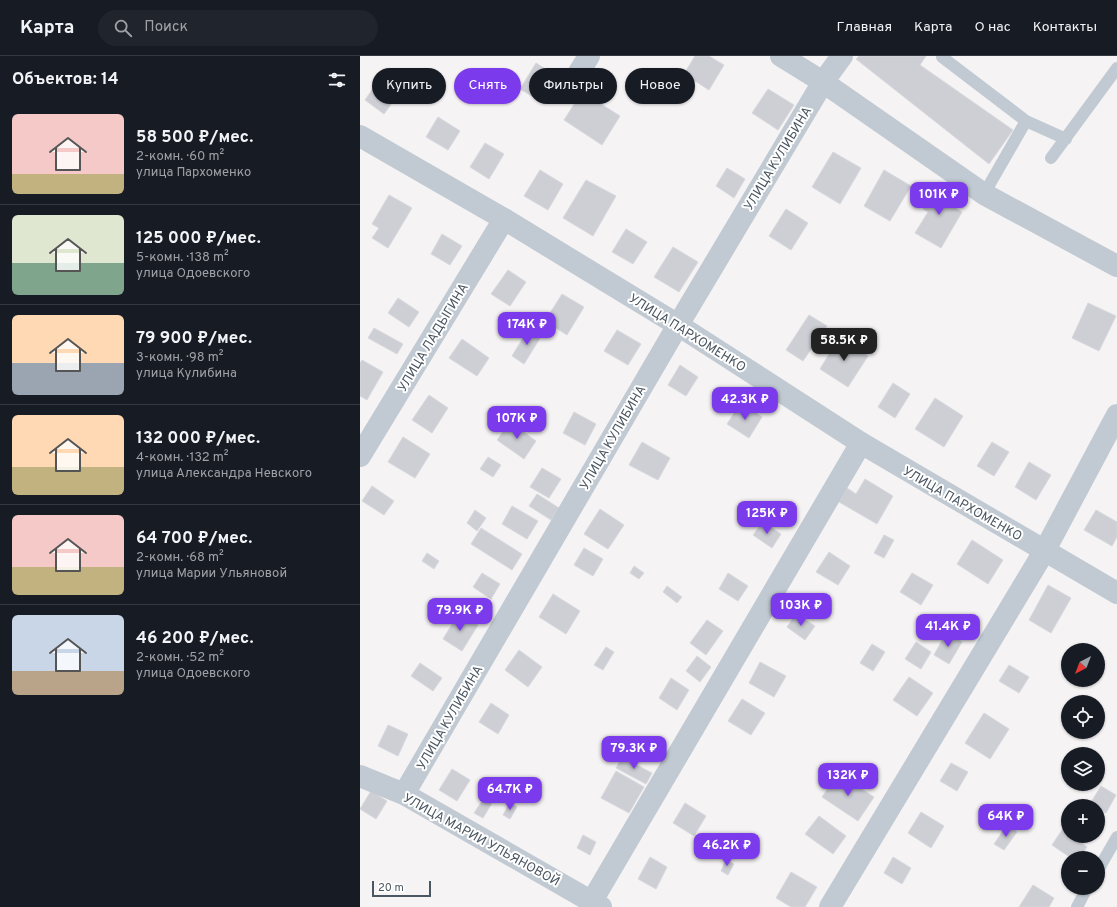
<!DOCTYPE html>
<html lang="ru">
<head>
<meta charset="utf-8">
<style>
	:root { --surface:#171b24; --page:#20242c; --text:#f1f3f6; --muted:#9ea1a6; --line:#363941; --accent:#7c3aed }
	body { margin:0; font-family:Overpass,sans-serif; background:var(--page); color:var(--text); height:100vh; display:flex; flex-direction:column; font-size:15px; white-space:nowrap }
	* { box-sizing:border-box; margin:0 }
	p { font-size:13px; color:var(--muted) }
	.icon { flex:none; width:22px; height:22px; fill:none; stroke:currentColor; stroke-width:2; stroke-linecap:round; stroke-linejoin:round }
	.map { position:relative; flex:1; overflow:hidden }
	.panel { display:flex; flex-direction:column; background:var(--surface); width:360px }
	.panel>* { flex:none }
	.banner { position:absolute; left:12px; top:12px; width:380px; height:36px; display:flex; gap:8px }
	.needle { width:26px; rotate:222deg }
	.fabs { position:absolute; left:701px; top:587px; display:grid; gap:8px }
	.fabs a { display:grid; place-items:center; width:44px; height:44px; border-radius:50%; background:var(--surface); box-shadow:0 1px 3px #0004; font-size:20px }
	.scale { position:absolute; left:12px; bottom:10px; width:59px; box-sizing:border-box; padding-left:4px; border:2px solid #4a5661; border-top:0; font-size:11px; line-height:14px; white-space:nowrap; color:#4a5661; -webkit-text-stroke:3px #fff; paint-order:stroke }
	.price { position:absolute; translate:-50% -34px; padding:0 9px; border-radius:8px; background:var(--accent); color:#fff; font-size:13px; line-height:26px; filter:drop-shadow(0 1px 2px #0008) }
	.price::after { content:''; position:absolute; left:50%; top:24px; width:12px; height:9px; margin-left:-6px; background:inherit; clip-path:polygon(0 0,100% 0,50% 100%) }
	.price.on { background:#222; color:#fff }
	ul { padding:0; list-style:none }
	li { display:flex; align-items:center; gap:12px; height:100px; padding:0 12px }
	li+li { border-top:1px solid var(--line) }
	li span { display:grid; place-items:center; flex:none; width:112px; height:80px; border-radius:6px; color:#555 }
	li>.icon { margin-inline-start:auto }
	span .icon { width:48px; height:48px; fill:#fffc; stroke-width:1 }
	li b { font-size:17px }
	h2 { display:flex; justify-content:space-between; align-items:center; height:48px; padding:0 12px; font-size:17px }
	.pill { padding:0 14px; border-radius:18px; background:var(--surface); box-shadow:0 1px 3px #0004; font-size:14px; line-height:36px }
	.pill.on { background:var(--accent); color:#fff }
	header { display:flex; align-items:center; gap:24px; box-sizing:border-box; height:56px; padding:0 20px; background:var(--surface); border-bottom:1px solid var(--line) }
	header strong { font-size:19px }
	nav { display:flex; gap:22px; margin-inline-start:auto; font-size:14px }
	.search { width:280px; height:36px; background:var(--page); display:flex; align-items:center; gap:10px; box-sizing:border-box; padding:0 14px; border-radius:22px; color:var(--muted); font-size:15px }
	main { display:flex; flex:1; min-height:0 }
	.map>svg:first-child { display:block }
	.building { fill:#cdcfd5; stroke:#d7d9de }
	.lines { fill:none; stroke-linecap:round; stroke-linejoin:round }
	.service { stroke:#c1cad2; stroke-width:12 }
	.minor { stroke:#c1cad2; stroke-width:22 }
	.tertiary { stroke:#c1cad2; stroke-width:22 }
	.labels { text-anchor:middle; stroke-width:4; stroke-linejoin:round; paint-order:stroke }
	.street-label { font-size:13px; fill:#4a5661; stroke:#fff }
</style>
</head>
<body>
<header>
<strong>Карта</strong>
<div class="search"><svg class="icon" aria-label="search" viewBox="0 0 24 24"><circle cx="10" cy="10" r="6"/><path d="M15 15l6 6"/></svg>Поиск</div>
<nav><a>Главная</a><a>Карта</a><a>О нас</a><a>Контакты</a></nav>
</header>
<main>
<section class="panel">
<h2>Объектов: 14<svg class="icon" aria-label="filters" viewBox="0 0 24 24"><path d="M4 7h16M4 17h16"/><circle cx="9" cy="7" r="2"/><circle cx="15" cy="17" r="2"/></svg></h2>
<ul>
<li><span style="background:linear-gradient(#f6c9c9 75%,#c2b280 0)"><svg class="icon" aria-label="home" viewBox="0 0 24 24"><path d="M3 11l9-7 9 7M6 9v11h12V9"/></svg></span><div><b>58 500 ₽/мес.</b><p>2-комн. · 60 m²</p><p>улица Пархоменко</p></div></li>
<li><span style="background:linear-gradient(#dfe7d0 60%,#7fa58c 0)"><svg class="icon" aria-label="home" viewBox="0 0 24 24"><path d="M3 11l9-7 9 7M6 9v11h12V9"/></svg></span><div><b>125 000 ₽/мес.</b><p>5-комн. · 138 m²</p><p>улица Одоевского</p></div></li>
<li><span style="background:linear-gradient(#ffd9b3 60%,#9aa5b1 0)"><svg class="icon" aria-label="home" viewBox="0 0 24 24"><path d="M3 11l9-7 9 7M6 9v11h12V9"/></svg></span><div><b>79 900 ₽/мес.</b><p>3-комн. · 98 m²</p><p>улица Кулибина</p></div></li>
<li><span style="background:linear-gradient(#ffd9b3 65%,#c2b280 0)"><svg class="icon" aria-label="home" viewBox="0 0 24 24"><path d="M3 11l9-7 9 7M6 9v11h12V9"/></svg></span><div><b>132 000 ₽/мес.</b><p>4-комн. · 132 m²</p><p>улица Александра Невского</p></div></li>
<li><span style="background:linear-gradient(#f6c9c9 65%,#c2b280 0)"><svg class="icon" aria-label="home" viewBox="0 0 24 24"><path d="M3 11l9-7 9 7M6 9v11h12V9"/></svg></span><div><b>64 700 ₽/мес.</b><p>2-комн. · 68 m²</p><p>улица Марии Ульяновой</p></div></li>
<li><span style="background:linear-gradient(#c9d6e8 70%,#b9a48a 0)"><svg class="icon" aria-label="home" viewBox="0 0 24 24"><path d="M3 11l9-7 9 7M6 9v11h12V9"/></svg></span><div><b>46 200 ₽/мес.</b><p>2-комн. · 52 m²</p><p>улица Одоевского</p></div></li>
</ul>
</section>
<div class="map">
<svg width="757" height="851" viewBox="0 0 757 851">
	<rect width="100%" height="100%" fill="#f5f3f3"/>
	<path class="building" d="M335 0H349L364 9 349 34 324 18Z
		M499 0H566L560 9 653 74 629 108 496 3Z
		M176 7 201 23 185 48 160 33Z
		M20 22 40 36 24 58 5 44Z
		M408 33 434 49 418 74 392 57Z
		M222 36 260 60 242 89 204 64Z
		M78 61 100 75 88 94 66 81Z
		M125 87 144 98 129 123 110 111Z
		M473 96 501 112 480 148 452 131Z
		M367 112 385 123 374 142 356 130Z
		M180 114 203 128 188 154 164 140Z
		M524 114 551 130 530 165 504 150Z
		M226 124 256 140 233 180 203 162Z
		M579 126 596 136 589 148 602 156 581 192 555 177 568 156 563 153Z
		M29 139 52 152 28 192 12 182 19 172 12 168Z
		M426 153 448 167 431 194 409 180Z
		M266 173 287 186 273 208 252 196Z
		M82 178 102 190 90 209 71 198Z
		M313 191 338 206 319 236 294 221Z
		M148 214 166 226 150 250 131 238Z
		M202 238 224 251 207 279 185 265Z
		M38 242 59 256 49 271 28 257Z
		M728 247 756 260 739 295 712 282Z
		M449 259 467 270 443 305 426 294Z
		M14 272 43 288 37 298 8 282Z
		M169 272 182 279 164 308 152 300Z
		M257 274 281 288 268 309 244 295Z
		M479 282 508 300 488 331 460 313Z
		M102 283 129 302 117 320 89 302Z
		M2 304 23 316 7 344 0 340V307Z
		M320 309 338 321 326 340 308 329Z
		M533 327 550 338 535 362 518 351Z
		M69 339 88 352 72 377 52 364Z
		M575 342 603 360 584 391 555 373Z
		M381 347 402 361 389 382 367 368Z
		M214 356 236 368 225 389 203 377Z
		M150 366 176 385 164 403 137 384Z
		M43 381 70 398 55 422 28 406Z
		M282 386 310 402 298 424 269 409Z
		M632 386 649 396 634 420 617 410Z
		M128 401 141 409 133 421 120 413Z
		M669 406 691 419 676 444 655 431Z
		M182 412 201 423 189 442 170 431Z
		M505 423 533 440 517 468 479 446 487 432 496 438Z
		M12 430 34 445 24 459 2 445Z
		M177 438 199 452 191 464 169 450Z
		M152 450 178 465 167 483 142 468Z
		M240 453 264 469 248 493 224 478Z
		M115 454 126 462 117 475 107 467Z
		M736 454 757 466V481L752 490 724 474Z
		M403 466 421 478 412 492 393 479Z
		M121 472 162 498 152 514 111 488Z
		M524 479 534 484 524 502 514 497Z
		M612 484 643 504 628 528 597 508Z
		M224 492 243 503 233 520 214 509Z
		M469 496 490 510 478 529 456 516Z
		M67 497 79 505 74 513 62 505Z
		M274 510 284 517 279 523 270 517Z
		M122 517 140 528 131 543 113 531Z
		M368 517 388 530 378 545 359 533Z
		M552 517 573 529 561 549 540 536Z
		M688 529 711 542 691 577 669 564Z
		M307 530 322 541 317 547 303 536Z
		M193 538 220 555 206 578 179 561Z
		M99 557 118 569 102 595 83 583Z
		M436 558 455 570 445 584 427 571Z
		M347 564 363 575 346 599 330 587Z
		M586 577 602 586 589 608 574 599Z
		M556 586 571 596 561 613 545 603Z
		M512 588 525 596 513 615 500 607Z
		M246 591 254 596 243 614 234 609Z
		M159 594 182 611 168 631 145 614Z
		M337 600 351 611 340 626 326 615Z
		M400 606 426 620 414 641 389 627Z
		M60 607 82 622 73 635 51 620Z
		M649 609 669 621 659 637 639 625Z
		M549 621 573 637 557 660 533 644Z
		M311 622 329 634 317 654 299 642Z
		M382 643 405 657 391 679 368 665Z
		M131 647 149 659 138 678 119 666Z
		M624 657 649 673 630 703 605 687Z
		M28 669 48 678 38 700 18 690Z
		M262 701 292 717 286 728 256 712Z
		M591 707 608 716 597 735 580 725Z
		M92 713 110 724 97 745 79 734Z
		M256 715 284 731 269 757 241 742Z
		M478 718 514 741 498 765 462 741Z
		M741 730 756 739 746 757 738 752V750H734L730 748Z
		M11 735 27 745 16 763 0 753Z
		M124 742 132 747 123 762 114 757Z
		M150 746 157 751 150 763 143 759Z
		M325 747 346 760 334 780 313 767Z
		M561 756 584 770 571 792 548 777Z
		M459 760 486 780 473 798 445 778Z
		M647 769 657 776 644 794 634 788Z
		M702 774 708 778V780H711L727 791 719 802H711L692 789Z
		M381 777 392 784 382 798 371 791Z
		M223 779 236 786 230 799 217 792Z
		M290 801 307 811 296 833 278 823Z
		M533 801 551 812 542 828 524 817Z
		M366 804 374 808 368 819 361 815Z
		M431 816 457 831 445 851H431L416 842Z
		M673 829 694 842 689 851H659Z"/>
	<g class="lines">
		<path class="service" d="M583 0 582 1 666 65 624 138
			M666 65 706 83
			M691 102 757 12
			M738 814 757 781
			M717 851 727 832"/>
		<path class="minor" d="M421 0 463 26 624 138 757 210
			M213 26 229 0
			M0 400 144 163
			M0 720 44 738 241 851
			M44 738 318 269 463 26 482 0
			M232 845 501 387
			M470 851 685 494 757 359"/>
		<path class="tertiary" d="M0 80 144 163 318 269 501 387 757 537"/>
	</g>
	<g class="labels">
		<g class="street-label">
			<text transform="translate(417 102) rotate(-59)" y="5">УЛИЦА КУЛИБИНА</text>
			<text transform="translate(328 276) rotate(32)" y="5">УЛИЦА ПАРХОМЕНКО</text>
			<text transform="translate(72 281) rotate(-59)" y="5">УЛИЦА ЛАДЫГИНА</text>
			<text transform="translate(252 381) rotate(-60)" y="5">УЛИЦА КУЛИБИНА</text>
			<text transform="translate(603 447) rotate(30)" y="5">УЛИЦА ПАРХОМЕНКО</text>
			<text transform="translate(89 661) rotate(-60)" y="5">УЛИЦА КУЛИБИНА</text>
			<text transform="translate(122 783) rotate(29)" y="5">УЛИЦА МАРИИ УЛЬЯНОВОЙ</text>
		</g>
	</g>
</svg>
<div class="fabs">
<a><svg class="needle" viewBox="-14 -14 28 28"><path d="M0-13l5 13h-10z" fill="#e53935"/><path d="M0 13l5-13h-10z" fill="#9ea1a6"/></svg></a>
<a><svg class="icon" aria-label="locate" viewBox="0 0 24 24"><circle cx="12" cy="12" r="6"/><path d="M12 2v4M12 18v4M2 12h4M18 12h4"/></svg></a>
<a><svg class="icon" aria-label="layers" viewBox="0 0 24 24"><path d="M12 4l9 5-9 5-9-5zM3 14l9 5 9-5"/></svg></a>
<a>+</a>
<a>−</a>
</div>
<div class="scale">20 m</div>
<b class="price" style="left:579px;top:160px">101K ₽</b>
<b class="price" style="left:167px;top:290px">174K ₽</b>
<b class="price on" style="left:484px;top:306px">58.5K ₽</b>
<b class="price" style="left:385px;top:365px">42.3K ₽</b>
<b class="price" style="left:157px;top:384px">107K ₽</b>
<b class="price" style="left:407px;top:479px">125K ₽</b>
<b class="price" style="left:441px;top:571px">103K ₽</b>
<b class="price" style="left:100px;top:576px">79.9K ₽</b>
<b class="price" style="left:588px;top:592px">41.4K ₽</b>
<b class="price" style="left:274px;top:714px">79.3K ₽</b>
<b class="price" style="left:488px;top:741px">132K ₽</b>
<b class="price" style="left:150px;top:755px">64.7K ₽</b>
<b class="price" style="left:646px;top:782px">64K ₽</b>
<b class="price" style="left:367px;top:811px">46.2K ₽</b>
<div class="banner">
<a class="pill">Купить</a>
<a class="pill on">Снять</a>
<a class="pill">Фильтры</a>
<a class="pill">Новое</a>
</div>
</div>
</main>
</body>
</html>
